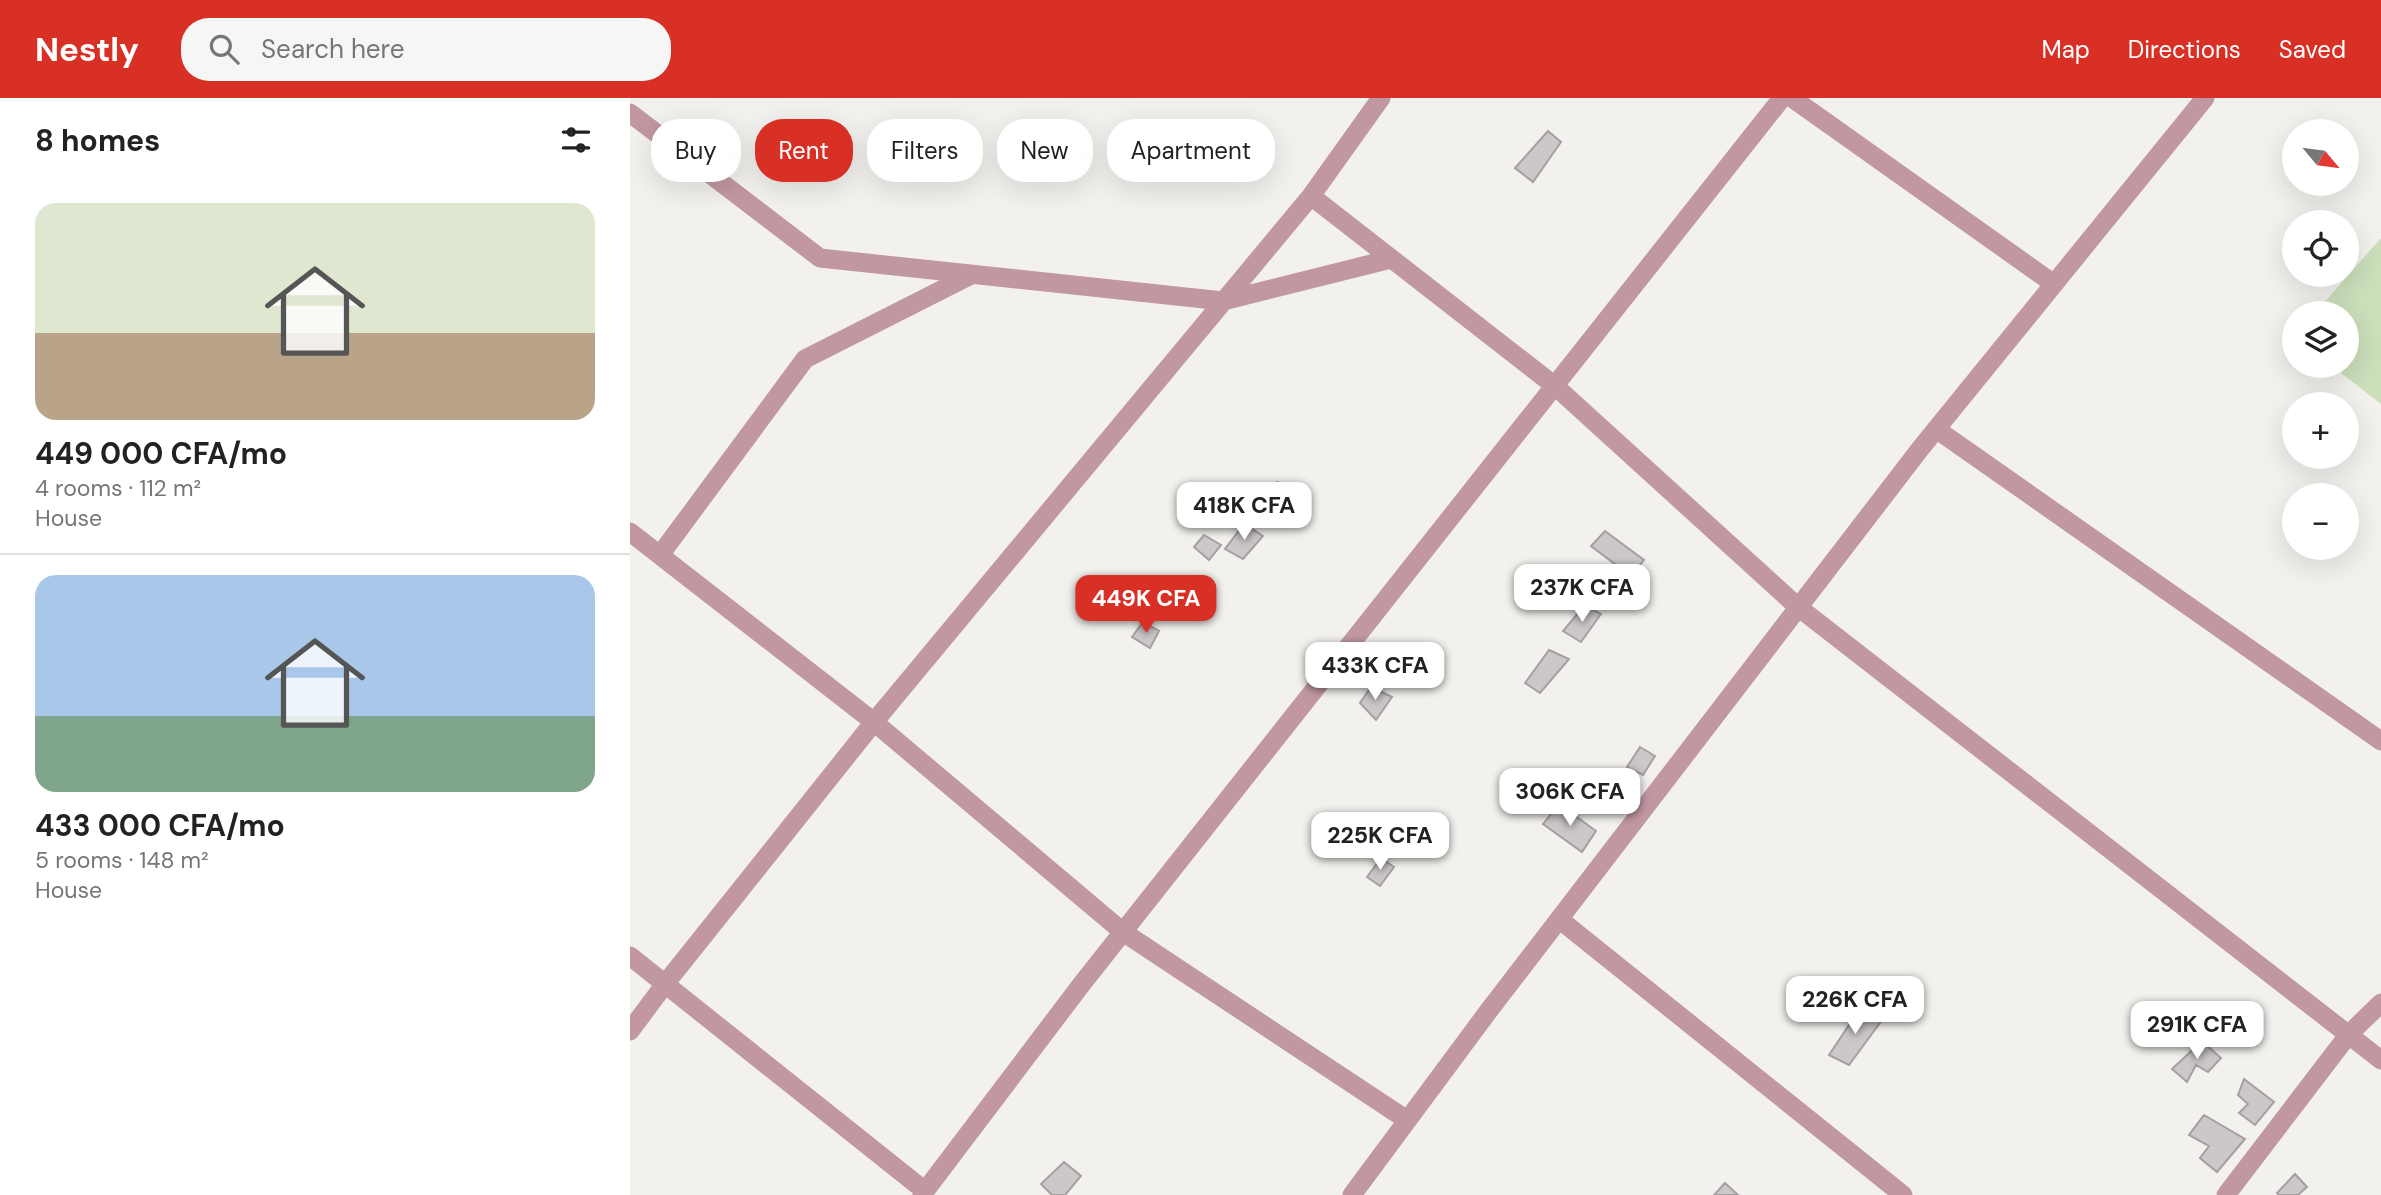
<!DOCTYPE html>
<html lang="en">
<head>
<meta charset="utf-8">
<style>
	:root { --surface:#fff; --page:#f6f6f6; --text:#222; --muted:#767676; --line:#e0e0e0; --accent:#d93025 }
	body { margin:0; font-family:"DM Sans",sans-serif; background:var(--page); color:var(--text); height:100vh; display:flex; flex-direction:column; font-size:26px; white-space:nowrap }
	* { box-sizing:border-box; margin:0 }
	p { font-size:23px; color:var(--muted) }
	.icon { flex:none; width:38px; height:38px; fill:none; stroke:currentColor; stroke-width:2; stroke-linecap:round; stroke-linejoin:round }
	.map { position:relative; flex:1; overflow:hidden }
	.panel { display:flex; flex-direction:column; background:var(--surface); width:630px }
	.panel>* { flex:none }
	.hud { position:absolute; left:21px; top:21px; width:665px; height:63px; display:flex; gap:14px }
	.needle { width:46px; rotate:119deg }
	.tools { position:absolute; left:1652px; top:21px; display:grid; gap:14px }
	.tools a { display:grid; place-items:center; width:77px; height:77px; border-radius:50%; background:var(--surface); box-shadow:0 7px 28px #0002; font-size:35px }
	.price { position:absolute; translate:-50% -60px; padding:0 16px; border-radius:14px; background:#fff; color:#222; font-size:23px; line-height:46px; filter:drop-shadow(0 2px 4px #0008) }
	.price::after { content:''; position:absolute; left:50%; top:42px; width:21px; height:16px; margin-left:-10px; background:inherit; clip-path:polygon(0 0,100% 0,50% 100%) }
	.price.current { background:var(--accent); color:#fff }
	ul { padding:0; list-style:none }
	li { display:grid; align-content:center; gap:14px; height:371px; padding:0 35px }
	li+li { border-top:2px solid var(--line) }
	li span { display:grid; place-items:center; height:217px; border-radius:21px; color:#555 }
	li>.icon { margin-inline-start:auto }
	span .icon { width:126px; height:126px; fill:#fffc; stroke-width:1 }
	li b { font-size:30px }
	h2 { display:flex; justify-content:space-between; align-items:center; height:84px; padding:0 35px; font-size:30px }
	.chip { padding:0 24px; border-radius:28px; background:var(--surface); box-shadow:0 7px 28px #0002; font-size:24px; line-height:63px }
	.chip.current { background:var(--accent); color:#fff }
	header { display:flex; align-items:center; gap:42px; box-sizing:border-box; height:98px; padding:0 35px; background:var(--accent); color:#fff }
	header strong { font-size:33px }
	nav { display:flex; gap:38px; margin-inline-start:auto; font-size:24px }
	.search { width:490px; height:63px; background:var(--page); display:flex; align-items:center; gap:18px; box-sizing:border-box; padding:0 24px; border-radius:28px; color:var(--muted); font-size:26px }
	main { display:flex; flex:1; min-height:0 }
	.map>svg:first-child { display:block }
	.green { fill:#cbdfbb }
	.building { fill:#ccc7c9; stroke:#a4a0a2; stroke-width:2 }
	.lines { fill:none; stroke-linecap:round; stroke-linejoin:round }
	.minor { stroke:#c197a2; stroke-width:19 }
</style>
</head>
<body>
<header>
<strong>Nestly</strong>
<div class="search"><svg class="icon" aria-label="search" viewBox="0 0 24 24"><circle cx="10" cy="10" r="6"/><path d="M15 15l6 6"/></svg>Search here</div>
<nav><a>Map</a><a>Directions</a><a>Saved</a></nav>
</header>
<main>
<section class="panel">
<h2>8 homes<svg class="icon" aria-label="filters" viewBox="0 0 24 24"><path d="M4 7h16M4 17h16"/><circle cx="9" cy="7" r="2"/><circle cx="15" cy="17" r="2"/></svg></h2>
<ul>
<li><span style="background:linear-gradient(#dfe7d0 60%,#b9a48a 0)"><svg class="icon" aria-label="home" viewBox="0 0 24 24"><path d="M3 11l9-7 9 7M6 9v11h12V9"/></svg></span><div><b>449 000 CFA/mo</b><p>4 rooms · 112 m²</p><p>House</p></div></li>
<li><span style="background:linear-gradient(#a9c7e8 65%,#7fa58c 0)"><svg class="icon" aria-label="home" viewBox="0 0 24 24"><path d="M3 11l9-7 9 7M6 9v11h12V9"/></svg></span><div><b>433 000 CFA/mo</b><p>5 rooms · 148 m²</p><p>House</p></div></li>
</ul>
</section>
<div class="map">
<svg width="1751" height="1097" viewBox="0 0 1751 1097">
	<rect width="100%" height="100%" fill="#f2f1ed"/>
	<path class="green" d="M1751 140V306L1702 268H1717V215H1685Z"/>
	<path class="building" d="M918 33 931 44 903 84 885 70Z
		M647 384 667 394 650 417 636 400Z
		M617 393 635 406 622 423 605 411Z
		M614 426 633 438 613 461 595 451Z
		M975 433 1014 462 1001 478 961 448Z
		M574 437 591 447 579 462 564 449Z
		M954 508 971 516 951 544 933 533Z
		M513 524 529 533 520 550 502 539Z
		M919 552 939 561 910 595 895 585Z
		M741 589 762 599 746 622 730 605Z
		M1010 649 1025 658 1013 677 997 669Z
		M929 706 966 733 952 754 913 726Z
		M751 760 764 769 750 788 737 779Z
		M1231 909 1252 922 1219 967 1199 957Z
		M1572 943 1591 960 1578 974 1566 967 1557 984 1542 971Z
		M1614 981 1644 1004 1625 1027 1609 1015 1618 1006 1608 997Z
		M1574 1017 1615 1041 1587 1074 1570 1060 1579 1048 1559 1037Z
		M434 1064 451 1078 435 1097H422L411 1086Z
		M1665 1076 1677 1089 1668 1097H1649L1647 1095Z
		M1095 1085 1108 1097H1084Z"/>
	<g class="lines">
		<path class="minor" d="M1162 0 1424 186
			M0 15 190 160 593 203 761 161
			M681 98 925 288 1168 509 1751 962
			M1306 331 1751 643
			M0 434 244 624 493 834 777 1022
			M30 457 175 261 341 177
			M929 821 1273 1097
			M0 858 295 1093
			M0 933 35 886 244 624 681 98 751 0
			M292 1097 451 887 1152 0
			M722 1097 857 915 1290 351 1575 0
			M1596 1097 1719 936 1751 905"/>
	</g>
</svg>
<div class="tools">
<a><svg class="needle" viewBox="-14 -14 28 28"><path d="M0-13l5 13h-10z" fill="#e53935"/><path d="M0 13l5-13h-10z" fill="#767676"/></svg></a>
<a><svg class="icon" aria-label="locate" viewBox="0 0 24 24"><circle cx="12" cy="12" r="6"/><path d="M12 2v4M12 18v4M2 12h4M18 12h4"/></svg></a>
<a><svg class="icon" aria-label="layers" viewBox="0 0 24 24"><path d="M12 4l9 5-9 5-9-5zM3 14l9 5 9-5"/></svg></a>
<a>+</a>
<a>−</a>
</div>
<b class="price" style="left:614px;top:444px">418K CFA</b>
<b class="price" style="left:952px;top:526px">237K CFA</b>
<b class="price current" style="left:516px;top:537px">449K CFA</b>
<b class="price" style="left:745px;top:604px">433K CFA</b>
<b class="price" style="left:940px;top:730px">306K CFA</b>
<b class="price" style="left:750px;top:774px">225K CFA</b>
<b class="price" style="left:1225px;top:938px">226K CFA</b>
<b class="price" style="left:1567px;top:963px">291K CFA</b>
<div class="hud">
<a class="chip">Buy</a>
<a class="chip current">Rent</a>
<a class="chip">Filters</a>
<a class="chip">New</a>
<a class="chip">Apartment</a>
</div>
</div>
</main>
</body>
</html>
